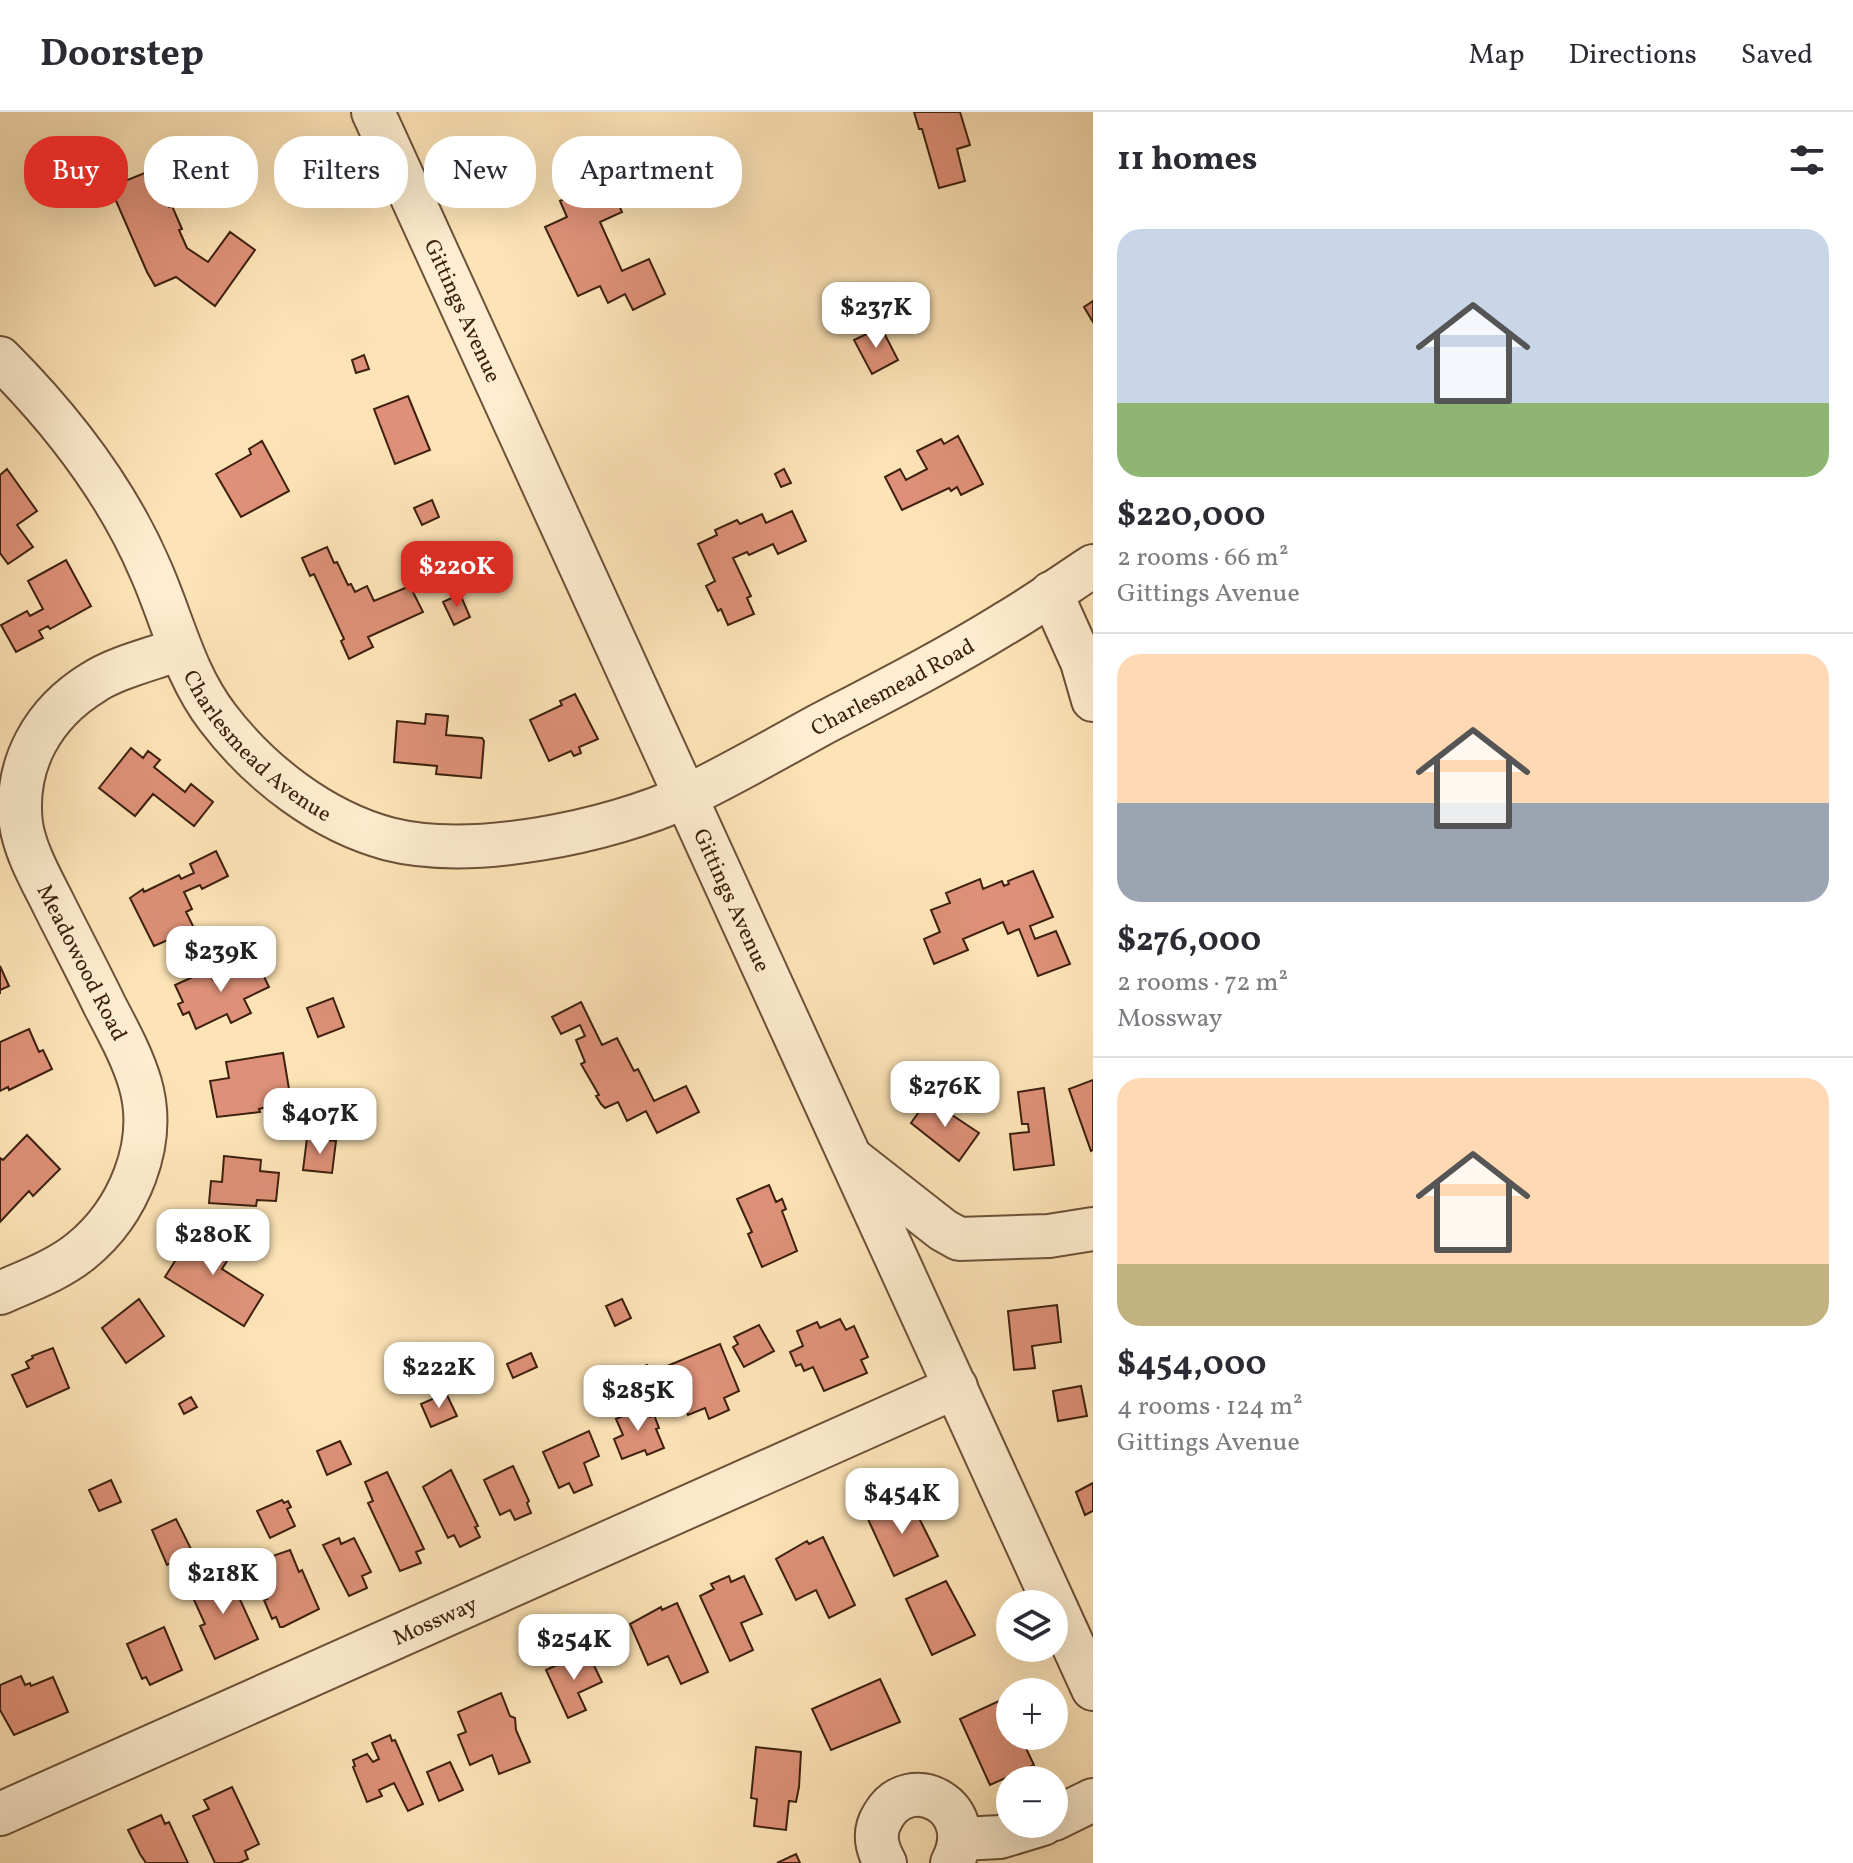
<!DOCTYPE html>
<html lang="en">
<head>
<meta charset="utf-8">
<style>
	:root { --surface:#fff; --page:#f7f7f7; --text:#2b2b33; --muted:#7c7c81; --line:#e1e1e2; --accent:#d93025 }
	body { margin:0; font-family:Vollkorn,serif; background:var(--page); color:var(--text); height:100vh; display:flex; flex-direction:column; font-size:30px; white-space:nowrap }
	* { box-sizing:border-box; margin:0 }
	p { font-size:26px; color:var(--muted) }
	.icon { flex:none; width:44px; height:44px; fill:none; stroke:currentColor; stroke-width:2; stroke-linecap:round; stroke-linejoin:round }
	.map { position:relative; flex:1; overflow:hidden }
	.side { display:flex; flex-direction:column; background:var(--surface); width:760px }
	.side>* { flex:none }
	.hud { position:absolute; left:24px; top:24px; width:760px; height:72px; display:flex; gap:16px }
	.fabs { position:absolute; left:996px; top:1478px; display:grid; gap:16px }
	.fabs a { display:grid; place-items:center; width:72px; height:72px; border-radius:50%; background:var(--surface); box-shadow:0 8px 32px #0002; font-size:40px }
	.price { position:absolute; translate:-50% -68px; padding:0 18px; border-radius:16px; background:#fff; color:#222; font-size:26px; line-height:52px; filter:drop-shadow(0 2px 4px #0008) }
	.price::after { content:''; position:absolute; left:50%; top:48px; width:24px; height:18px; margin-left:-12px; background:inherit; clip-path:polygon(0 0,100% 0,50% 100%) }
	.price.current { background:var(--accent); color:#fff }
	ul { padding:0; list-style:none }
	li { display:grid; align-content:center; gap:16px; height:424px; padding:0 24px }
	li+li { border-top:2px solid var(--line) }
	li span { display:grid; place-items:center; height:248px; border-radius:24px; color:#555 }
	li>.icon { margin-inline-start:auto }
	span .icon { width:144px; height:144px; fill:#fffc; stroke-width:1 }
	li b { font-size:34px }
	h2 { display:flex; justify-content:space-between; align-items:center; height:96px; padding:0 24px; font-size:34px }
	.chip { padding:0 28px; border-radius:32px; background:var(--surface); box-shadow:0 8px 32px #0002; font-size:28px; line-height:72px }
	.chip.current { background:var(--accent); color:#fff }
	header { display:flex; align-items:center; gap:48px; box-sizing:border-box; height:112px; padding:0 40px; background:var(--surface); border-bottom:2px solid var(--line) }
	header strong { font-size:38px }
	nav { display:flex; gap:44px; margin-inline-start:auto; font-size:28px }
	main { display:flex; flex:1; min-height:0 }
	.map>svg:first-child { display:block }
	.building { fill:#de9178; stroke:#3d200e; stroke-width:2 }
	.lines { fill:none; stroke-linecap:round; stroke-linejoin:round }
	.minor-casing { stroke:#6d5138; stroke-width:46 }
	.minor { stroke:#feedd0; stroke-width:42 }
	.labels { text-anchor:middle; stroke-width:7; stroke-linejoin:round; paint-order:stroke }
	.street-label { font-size:22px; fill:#3d200e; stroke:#feedd0 }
</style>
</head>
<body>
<header>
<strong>Doorstep</strong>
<nav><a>Map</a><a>Directions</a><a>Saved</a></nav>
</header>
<main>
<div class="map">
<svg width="1093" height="1751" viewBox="0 0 1093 1751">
	<rect width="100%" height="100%" fill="#fde4b7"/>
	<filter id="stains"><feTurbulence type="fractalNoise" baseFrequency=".0025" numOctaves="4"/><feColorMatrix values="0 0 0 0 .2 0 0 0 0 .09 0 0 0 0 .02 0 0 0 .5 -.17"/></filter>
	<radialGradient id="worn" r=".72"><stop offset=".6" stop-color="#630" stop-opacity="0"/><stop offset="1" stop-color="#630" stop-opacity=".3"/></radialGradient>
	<path class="building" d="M914 0H960L970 33 957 37 965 69 939 76 922 17H919Z
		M605 49 612 65 607 67 622 100 600 110 622 159 649 147 665 182 633 198 625 182 608 191 600 174 578 184 545 115 567 105 560 89 566 86 559 71Z
		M152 58 169 95 172 94 182 117 179 118 187 136 208 150 230 120 255 138 215 194 176 165 155 174 147 160 110 75Z
		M1093 189V210L1084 195Z
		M881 215 898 248 872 262 854 228Z
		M364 243 369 257 356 261 352 248Z
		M408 284 430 338 395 352 374 297Z
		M958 324 983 372 961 383 957 375 951 379 949 376 902 398 885 365 900 357 906 368 927 357 917 339 941 327 944 332Z
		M262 329 289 379 241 405 216 362 251 342 249 337Z
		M7 357 37 399 17 413 33 435 8 452 0 441V363Z
		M784 357 791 371 781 375 775 362Z
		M432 388 439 405 422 413 414 396Z
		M792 399 806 429 778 442 773 432 749 443 747 440 733 446 751 484 747 486 754 502 728 513 721 497 718 499 706 474 715 469 698 432 717 423 715 418 737 408 740 412 762 402 766 411Z
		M327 435 334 451 337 450 348 473 351 472 355 480 367 474 374 489 410 474 423 500 368 525 373 535 349 547 341 529 344 527 314 462 310 464 302 446Z
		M66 448 91 494 50 517 48 514 39 519 43 526 16 540 1 513 27 499 30 504 43 497 28 469Z
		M460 482 470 505 454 513 443 490Z
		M575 582 598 627 579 635 581 641 574 644 571 639 549 649 530 608 562 593 560 589Z
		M426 602 448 604 446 623 482 626 484 629 481 666 436 662 437 654 394 650 397 609 425 612Z
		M131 636 143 646 148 639 160 648 154 655 185 680 191 672 213 690 194 714 153 682 135 704 99 676Z
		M216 739 228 764 202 777 200 773 184 780 192 797 186 800 194 816 180 823V825L176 827 175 825 154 834 130 786 143 777 144 780 179 763 181 767 194 761 190 752Z
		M1033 759 1053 805 1030 814 1035 827 1056 819 1070 852 1038 864 1019 817 1008 822 1003 810 963 827 968 838 934 852 924 827 940 820 931 798 950 791 946 781 980 767 983 777 1002 769 1004 774 1009 772 1008 769Z
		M256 848 269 875 244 887 251 901 231 911 227 902 196 917 189 900 183 903 178 892 183 890 175 873 208 858 213 868Z
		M0 854 9 874 0 878V882Z
		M333 886 344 915 318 925 307 896Z
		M581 890 602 933 617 926 634 959 638 957 654 989 686 974 699 1000 657 1021 646 999 627 1009 618 990 605 996 601 992 596 984 599 983 581 952 585 950 576 928 585 924 580 913 561 922 552 905Z
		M29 917 39 940 43 938 52 957 9 978 8 975 0 979V930Z
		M283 941 291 989 259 997 260 1000 217 1005 210 969 229 966 226 950Z
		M969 950 974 959 962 965 957 955Z
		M1093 968V1038L1091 1039 1069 977Z
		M1044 976 1054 1053 1014 1058 1010 1022 1029 1020 1028 1012H1022L1018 980Z
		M928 987 979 1021 959 1049 911 1011Z
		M27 1023 60 1057 33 1084 29 1079 0 1110V1046L3 1048Z
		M307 1026 336 1029 332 1061 303 1058Z
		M224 1044 261 1048 260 1059 279 1061 276 1089 257 1088 256 1094 209 1091 211 1069 222 1070Z
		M769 1073 776 1090 782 1087 786 1097 782 1099 797 1139 762 1155 748 1122 752 1120 737 1087Z
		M195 1117 213 1128 216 1124 235 1136 222 1157 263 1183 244 1214 165 1165Z
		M139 1187 164 1224 126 1251 102 1216Z
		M622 1187 631 1206 615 1214 606 1194Z
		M1057 1193 1061 1230 1032 1234 1035 1256 1014 1258 1008 1199Z
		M840 1207 846 1218 854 1214 868 1245 861 1248 867 1261 824 1279 813 1255 804 1259 801 1252 796 1254 790 1240 803 1234 797 1219 817 1210 820 1216Z
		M759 1213 774 1239 744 1255 733 1235 738 1232 734 1225Z
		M720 1232 739 1279 724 1286 729 1298 709 1307 705 1296 688 1303 667 1254Z
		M53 1236 69 1276 27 1295 12 1263 29 1256 26 1250 33 1246 32 1244Z
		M531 1241 537 1255 513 1266 507 1252Z
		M647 1253 658 1278 645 1283 634 1258Z
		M1081 1274 1087 1304 1058 1309 1053 1279Z
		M446 1281 457 1304 431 1315 421 1292Z
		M191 1285 197 1295 184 1302 179 1292Z
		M643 1290 650 1305 654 1303 659 1316 656 1317 664 1336 647 1343 645 1338 622 1347 614 1327 623 1323 616 1307 630 1301 628 1296Z
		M589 1319 599 1344 584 1351 592 1373 574 1381 569 1371 559 1376 543 1340Z
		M340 1329 351 1352 327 1363 317 1339Z
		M513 1354 529 1389 527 1391 531 1401 515 1408 510 1398 500 1403 484 1368Z
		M451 1358 478 1414 475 1415 480 1425 460 1435 454 1423 448 1426 423 1375Z
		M387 1360 424 1437 416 1440 421 1451 400 1459 368 1391 373 1389 365 1370Z
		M111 1368 121 1390 99 1399 89 1378Z
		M1093 1371V1399L1085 1403 1076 1380Z
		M908 1384 938 1444 894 1464 867 1405Z
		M282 1388 284 1391 288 1389 291 1395 287 1397 295 1414 270 1426 257 1399Z
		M176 1407 193 1441 167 1453 152 1418Z
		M823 1425 855 1493 829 1506 816 1478 796 1488 776 1447 807 1429 809 1432Z
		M339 1426 341 1432 354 1426 371 1460 362 1464 367 1476 349 1484 323 1433Z
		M290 1438 299 1460 302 1458 319 1497 283 1515H280L276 1505 272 1507 264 1488 267 1487 258 1474 263 1472 261 1466 270 1462 264 1447Z
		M212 1461 214 1465 218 1463 219 1467 227 1464 230 1471 232 1470 258 1527 215 1547 200 1514 205 1512 194 1488 196 1486 191 1474 208 1467 206 1464Z
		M729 1464 731 1470 744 1464 762 1502 741 1511 753 1538 730 1549 700 1484 714 1477 711 1472Z
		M946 1469 975 1523 932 1543 906 1487Z
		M677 1491 708 1560 681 1572 668 1544 648 1553 630 1512 661 1495 662 1498Z
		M164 1515 182 1558 150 1573 146 1565 142 1567 127 1532Z
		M587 1539 602 1570 578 1581 586 1598 568 1606 546 1558Z
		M21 1564 25 1573 30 1571 31 1574 53 1565 68 1600 14 1623 0 1598V1573Z
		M880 1567 900 1610 831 1638 812 1597Z
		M501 1581 510 1604 515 1606 516 1618 530 1650 499 1662 492 1643 470 1653 458 1623 466 1620 458 1600Z
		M1001 1588 1010 1608V1624H1018L1021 1631 1023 1630 1034 1653 990 1673 960 1607Z
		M390 1623 392 1629 395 1628 423 1692 408 1699 394 1671 379 1678 382 1684 367 1690 353 1655 355 1654 353 1648 367 1642 373 1650 379 1647 372 1631Z
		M756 1635 801 1640 799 1675 796 1690 789 1689 786 1718 754 1714 757 1687 751 1686Z
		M450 1650 463 1678 439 1689 427 1660Z
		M232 1675 259 1732 245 1739 248 1747 239 1751H215L193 1704 209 1697 204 1688Z
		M161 1703 165 1712 169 1710 188 1751H146L140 1742 128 1718Z
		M796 1742 800 1751H777Z"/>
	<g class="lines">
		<defs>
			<g id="minor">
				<path id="s1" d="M373 0 1093 1577"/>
				<path id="s2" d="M0 246C61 307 117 379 151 459 173 509 184 562 218 606 260 661 322 709 389 727 472 748 609 720 687 684 731 663 774 638 818 614 881 581 944 549 1004 512 1035 494 1064 473 1093 454"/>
				<path d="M1051 481 1082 550 1093 588"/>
				<path d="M855 1049 943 1118 959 1127 1049 1124 1093 1117"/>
				<path d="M0 1181C27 1169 58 1158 81 1139 128 1101 158 1032 140 971 132 944 118 919 105 894 88 859 70 825 53 791 41 767 25 739 21 712 14 652 43 601 94 570 117 555 153 547 179 537"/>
				<path id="s3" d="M0 1702 956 1275"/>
				<path d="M1054 1707 1093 1688"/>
				<path d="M961 1727 1000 1725 1043 1712"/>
				<path d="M885 1751C876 1735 873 1720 883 1704 910 1657 982 1695 952 1751"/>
			</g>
		</defs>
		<use href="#minor" class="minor-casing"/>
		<use href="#minor" class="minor"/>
	</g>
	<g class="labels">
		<g class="street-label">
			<text dy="8" stroke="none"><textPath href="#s1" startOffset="218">Gittings Avenue</textPath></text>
			<text dy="8" stroke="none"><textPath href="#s2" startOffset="1176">Charlesmead Road</textPath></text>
			<text dy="8" stroke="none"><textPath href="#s2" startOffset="472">Charlesmead Avenue</textPath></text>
			<text dy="8" stroke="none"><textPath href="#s1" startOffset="866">Gittings Avenue</textPath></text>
			<text transform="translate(83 850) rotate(63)" y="8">Meadowood Road</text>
			<text dy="8" stroke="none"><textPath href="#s3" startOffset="476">Mossway</textPath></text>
		</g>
	</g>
	<rect width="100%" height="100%" filter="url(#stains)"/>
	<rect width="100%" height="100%" fill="url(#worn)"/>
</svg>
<div class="fabs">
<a><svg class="icon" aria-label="layers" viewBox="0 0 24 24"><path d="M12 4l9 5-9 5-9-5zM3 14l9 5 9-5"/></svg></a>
<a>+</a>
<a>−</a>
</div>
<b class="price" style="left:876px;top:238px">$237K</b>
<b class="price current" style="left:457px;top:497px">$220K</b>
<b class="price" style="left:221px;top:882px">$239K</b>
<b class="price" style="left:945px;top:1017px">$276K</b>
<b class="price" style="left:320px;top:1044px">$407K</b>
<b class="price" style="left:213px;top:1165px">$280K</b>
<b class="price" style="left:439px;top:1298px">$222K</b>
<b class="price" style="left:638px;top:1321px">$285K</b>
<b class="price" style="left:902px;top:1424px">$454K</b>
<b class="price" style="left:223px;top:1504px">$218K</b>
<b class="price" style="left:574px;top:1570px">$254K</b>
<div class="hud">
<a class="chip current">Buy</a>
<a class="chip">Rent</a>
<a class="chip">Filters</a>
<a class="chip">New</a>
<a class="chip">Apartment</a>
</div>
</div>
<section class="side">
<h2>11 homes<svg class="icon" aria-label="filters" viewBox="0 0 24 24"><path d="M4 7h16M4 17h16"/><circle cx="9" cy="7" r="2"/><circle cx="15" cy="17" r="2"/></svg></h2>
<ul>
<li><span style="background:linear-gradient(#c9d6e8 70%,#8fb573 0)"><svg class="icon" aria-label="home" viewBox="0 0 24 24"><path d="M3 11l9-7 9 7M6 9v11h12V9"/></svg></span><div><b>$220,000</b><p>2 rooms · 66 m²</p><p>Gittings Avenue</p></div></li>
<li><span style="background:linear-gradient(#ffd9b3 60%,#9aa5b1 0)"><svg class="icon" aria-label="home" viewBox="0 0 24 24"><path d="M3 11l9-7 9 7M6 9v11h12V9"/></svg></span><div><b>$276,000</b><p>2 rooms · 72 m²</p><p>Mossway</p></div></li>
<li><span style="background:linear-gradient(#ffd9b3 75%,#c2b280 0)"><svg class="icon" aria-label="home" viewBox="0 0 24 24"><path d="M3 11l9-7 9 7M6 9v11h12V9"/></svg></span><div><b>$454,000</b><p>4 rooms · 124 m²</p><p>Gittings Avenue</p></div></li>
</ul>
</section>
</main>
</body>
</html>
